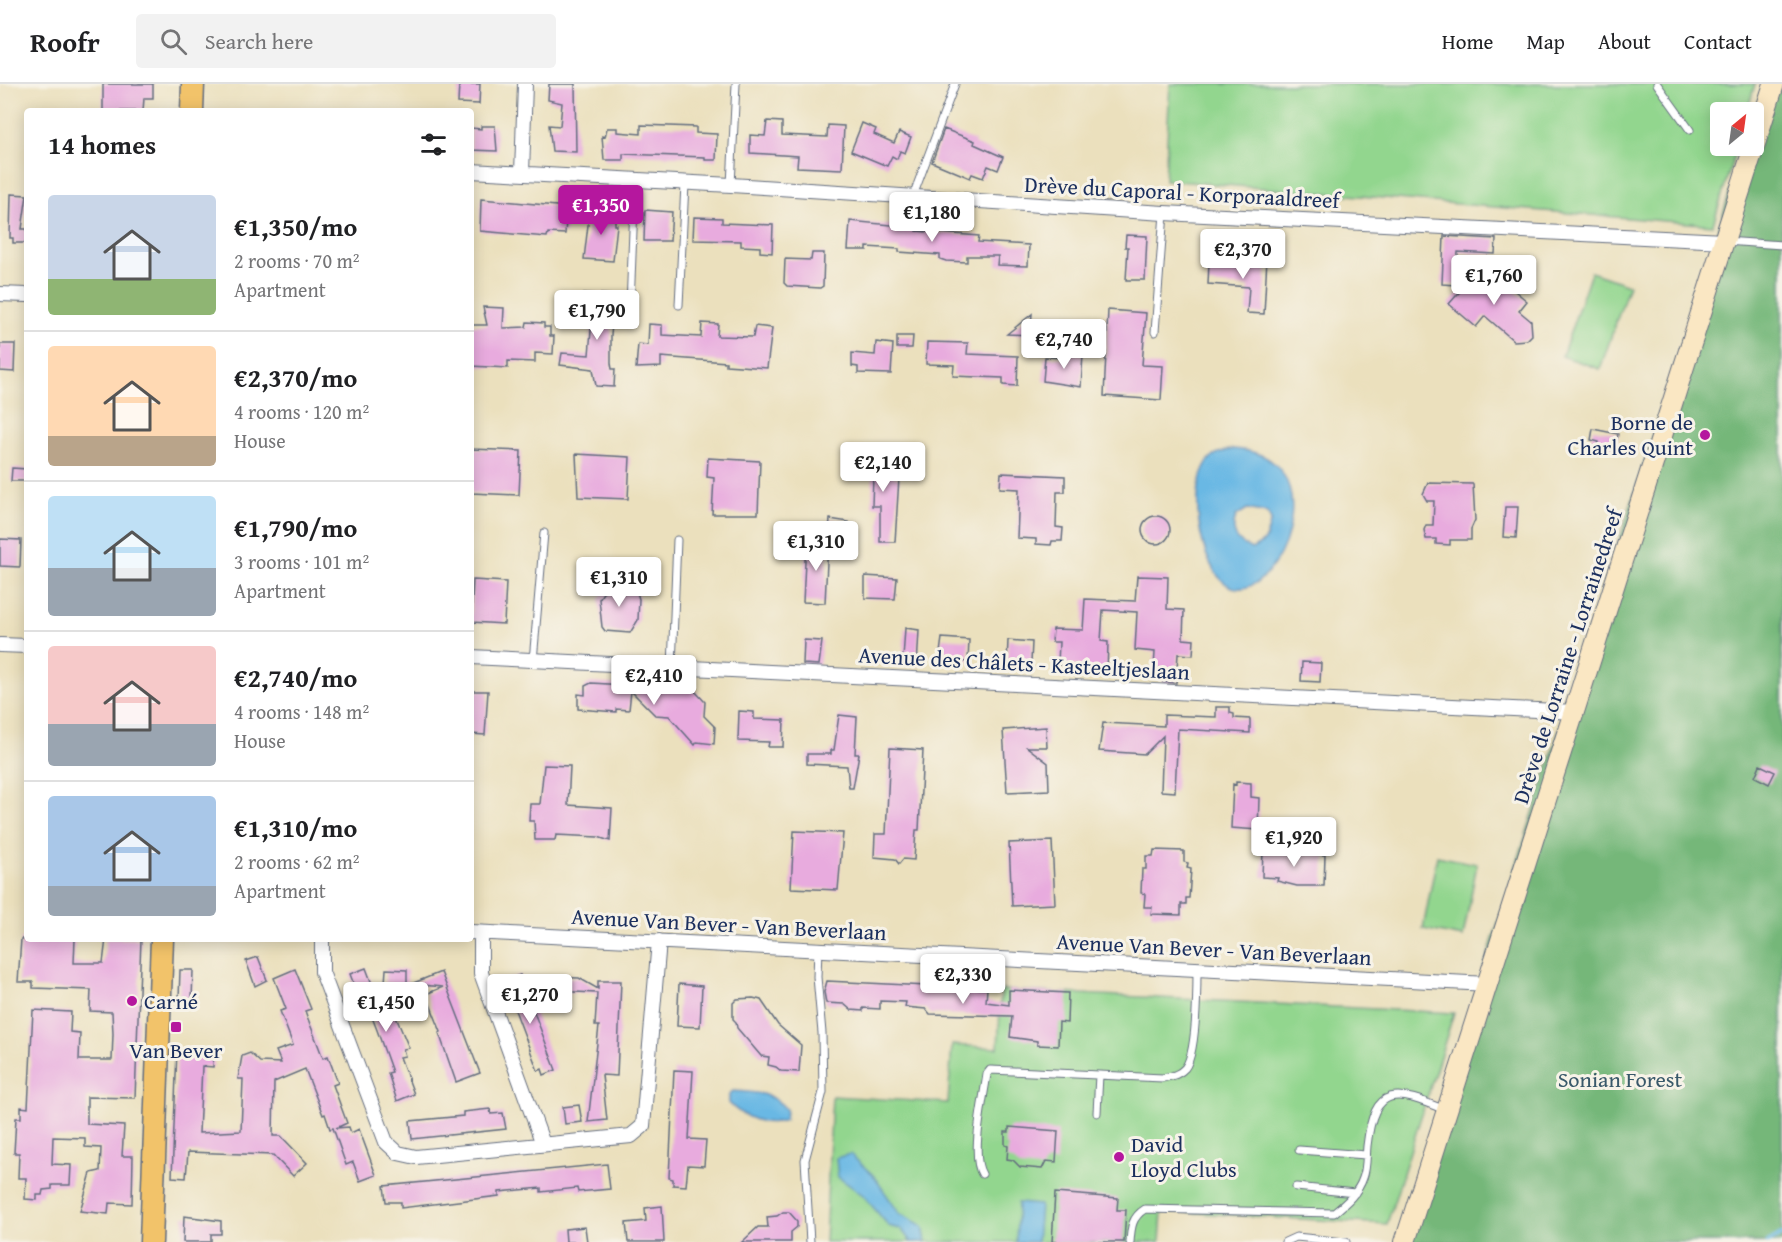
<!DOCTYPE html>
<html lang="en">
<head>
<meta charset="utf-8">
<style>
	:root { --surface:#fff; --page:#f2f2f2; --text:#202124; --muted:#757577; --line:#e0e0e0; --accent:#b5179e }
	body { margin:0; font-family:"Gentium Book Plus",serif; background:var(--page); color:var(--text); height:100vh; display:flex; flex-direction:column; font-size:22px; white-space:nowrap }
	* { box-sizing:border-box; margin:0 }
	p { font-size:20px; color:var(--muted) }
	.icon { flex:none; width:33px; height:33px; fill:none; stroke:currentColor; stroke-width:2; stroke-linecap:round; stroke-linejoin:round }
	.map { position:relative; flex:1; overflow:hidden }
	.side { position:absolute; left:24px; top:24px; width:450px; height:834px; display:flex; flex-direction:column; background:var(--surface); border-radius:6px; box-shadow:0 3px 15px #0003 }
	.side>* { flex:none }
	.needle { width:39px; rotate:29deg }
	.tools { position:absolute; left:1710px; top:18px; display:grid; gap:12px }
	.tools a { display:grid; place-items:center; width:54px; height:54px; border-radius:6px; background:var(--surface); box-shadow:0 3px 15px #0003; font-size:30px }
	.price { position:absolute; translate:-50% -51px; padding:0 14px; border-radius:6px; background:#fff; color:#222; font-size:20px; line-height:39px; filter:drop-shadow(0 2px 3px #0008) }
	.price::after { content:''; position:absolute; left:50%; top:36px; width:18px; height:14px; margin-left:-9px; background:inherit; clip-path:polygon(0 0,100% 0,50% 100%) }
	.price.active { background:var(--accent); color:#fff }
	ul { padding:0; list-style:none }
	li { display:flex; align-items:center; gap:18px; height:150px; padding:0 24px }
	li+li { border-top:2px solid var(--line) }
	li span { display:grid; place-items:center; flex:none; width:168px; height:120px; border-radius:6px; color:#555 }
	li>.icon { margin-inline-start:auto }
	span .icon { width:72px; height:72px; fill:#fffc; stroke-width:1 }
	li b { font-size:26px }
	h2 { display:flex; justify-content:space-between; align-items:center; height:72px; padding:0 24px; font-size:26px }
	header { display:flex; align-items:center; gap:36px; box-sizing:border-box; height:84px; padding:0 30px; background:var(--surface); border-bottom:2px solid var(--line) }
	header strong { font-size:28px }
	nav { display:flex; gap:33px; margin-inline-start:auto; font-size:21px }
	.search { width:420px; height:54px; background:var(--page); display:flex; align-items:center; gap:15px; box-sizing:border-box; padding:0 21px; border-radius:6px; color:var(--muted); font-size:22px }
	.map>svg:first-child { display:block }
	.green { fill:#92d68e; stroke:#568276; stroke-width:1.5 }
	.forest { fill:#75b779; stroke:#48736c; stroke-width:1.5 }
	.water { fill:#69b8e4; stroke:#4274a1; stroke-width:1.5; fill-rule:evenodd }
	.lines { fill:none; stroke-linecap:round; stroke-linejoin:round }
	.stream { stroke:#69b8e4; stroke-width:4.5 }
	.building { fill:#e8abde }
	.lane-casing { stroke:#646d7f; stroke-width:9 }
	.street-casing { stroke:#646d7f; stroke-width:16 }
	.secondary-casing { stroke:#646d7f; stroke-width:22 }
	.primary-casing { stroke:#646d7f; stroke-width:25 }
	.lane { stroke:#fff; stroke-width:7 }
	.street { stroke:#fff; stroke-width:14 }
	.secondary { stroke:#fae7c3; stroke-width:20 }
	.primary { stroke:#f2c36a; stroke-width:22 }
	.poi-dot { fill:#b5179e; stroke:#f7f3e8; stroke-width:2 }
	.labels { text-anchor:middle; stroke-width:6; stroke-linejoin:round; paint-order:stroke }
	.street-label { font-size:22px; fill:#1b2f5e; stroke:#f7f3e8 }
	.poi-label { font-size:22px; fill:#1b2f5e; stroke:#f7f3e8; text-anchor:start }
	.park-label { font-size:22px; fill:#39596a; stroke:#f7f3e8 }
</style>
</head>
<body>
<header>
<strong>Roofr</strong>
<div class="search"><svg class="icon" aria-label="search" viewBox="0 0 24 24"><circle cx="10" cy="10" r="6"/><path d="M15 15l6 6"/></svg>Search here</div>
<nav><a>Home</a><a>Map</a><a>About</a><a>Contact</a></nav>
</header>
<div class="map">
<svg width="1782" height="1158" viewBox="0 0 1782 1158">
	<rect width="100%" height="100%" fill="#f7f3e8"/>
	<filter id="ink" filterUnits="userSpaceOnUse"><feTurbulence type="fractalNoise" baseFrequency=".0167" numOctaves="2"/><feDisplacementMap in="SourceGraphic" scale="12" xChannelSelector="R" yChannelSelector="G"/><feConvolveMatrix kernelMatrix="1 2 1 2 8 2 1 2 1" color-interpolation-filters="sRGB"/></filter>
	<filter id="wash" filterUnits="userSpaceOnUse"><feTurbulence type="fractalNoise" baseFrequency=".008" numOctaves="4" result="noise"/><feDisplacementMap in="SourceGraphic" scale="24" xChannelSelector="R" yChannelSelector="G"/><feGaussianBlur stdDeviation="1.35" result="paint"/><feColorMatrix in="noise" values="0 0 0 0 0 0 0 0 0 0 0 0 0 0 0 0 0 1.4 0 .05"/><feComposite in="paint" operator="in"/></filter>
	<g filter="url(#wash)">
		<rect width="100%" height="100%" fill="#ebe0bd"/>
		<path class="green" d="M1170 0H1755L1747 28H1720V62H1737L1713 141 1165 96Z
			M1591 188 1629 201 1600 285 1562 272Z
			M1437 772 1477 780 1463 853 1423 845Z
			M1001 906 1454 929 1387 1140 1162 1127 1160 1158H825L832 1012 948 1019 952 961 998 964Z"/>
		<path class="forest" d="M1764 0H1782V1158H1397Z"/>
		<path class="water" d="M1233 365C1329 369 1289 498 1242 504 1201 509 1183 398 1212 373 1217 368 1227 367 1233 365ZM1247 425 1267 429 1271 436 1265 457 1252 465C1236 458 1230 449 1236 432Z
			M733 1007C754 1008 771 1008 786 1025L785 1036C766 1043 743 1034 729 1019V1011Z
			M850 1070 873 1091 899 1129 923 1142 926 1158H911L902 1146 889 1142 863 1111 838 1093 836 1074Z
			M1018 1119 1040 1121 1037 1158H1016Z"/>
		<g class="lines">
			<path class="stream" d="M1768 1158 1782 1150"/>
		</g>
		<g id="blocks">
			<path class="building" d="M103 0H153V14H144L143 27H103Z
				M459 0H480L479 20 458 19Z
				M549 0H575L576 68 552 67 549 41 560 42 562 19 548 16Z
				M767 37 782 38V51L827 53 828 41 844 42 842 85 797 83 798 72 750 69V51L765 52Z
				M862 39 876 45 874 50 894 59 899 48 911 53 905 69 900 67 897 75 892 72 887 82 851 67Z
				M641 41 696 43V49L717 50 716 76H705V73L623 70V76H604L602 52 605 53 607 44H617V48L641 50Z
				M481 42H495L497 67 471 66V44L481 45Z
				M944 45 975 57 974 60 1003 73 998 86 988 82 983 94 972 90 970 94 932 78Z
				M11 110 27 111 22 145H27V159H13V154H10Z
				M481 115 567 123 565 150 548 149 547 153 480 147Z
				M590 124 615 130V141H617L613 177 584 175Z
				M645 126 672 128 670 157H644Z
				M901 132 917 133V147L979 152 978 158 1029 161 1028 182 997 181 998 172H967V178L946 177 940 175V171L899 168V165L867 163V166H848L850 137 901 142Z
				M694 133 722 134V139L773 141 772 169 760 168V163L741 162V157L693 156Z
				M1126 151 1147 152 1145 196H1126L1128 163H1125Z
				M1444 152 1496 155 1495 170 1458 168 1456 201 1442 200Z
				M812 169H824L823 202 820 204 787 202 784 199 785 175 811 176Z
				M1267 174 1264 230 1247 229 1249 203 1208 200 1209 179H1217V176L1250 178V176Z
				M1480 185 1500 203 1504 198 1527 217 1519 227 1531 237 1532 251 1527 256 1514 257 1485 232 1476 243 1449 220Z
				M584 209 615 211 611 251V279L612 285H615L614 303 596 302 593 285 560 281 562 269 589 271 593 222H583Z
				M483 223 504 224 503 244 526 243 527 238 544 239V243H550V252H554L553 270 535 269V278L508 277V284L471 282V241H487Z
				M1108 226 1146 229 1142 281 1163 282 1161 316 1104 312Z
				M1032 230 1030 251 1007 250Z
				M702 239 718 240 717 252 753 253 755 242 772 244 767 284 726 281V278L661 273V283L636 284 638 260 648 261 649 240 662 241V251L701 253Z
				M897 252H913L912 264H897Z
				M876 258 893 260 891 290 858 289V283L852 282V269L875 271Z
				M927 258 968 259 967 270 1018 272 1017 302 1003 301V294L953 292 954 281 926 280Z
				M0 260H15L14 288 0 287Z
				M1065 269 1083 270 1081 303 1043 297 1045 273 1065 274Z
				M1593 345 1618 350 1615 365 1598 361 1599 358 1591 356Z
				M471 365 521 367 519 411 471 409Z
				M576 370 630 373 628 415 578 413Z
				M868 370 888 372 887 385 895 386 894 393 899 394 895 458H880V422H872L873 392 861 390 863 372Z
				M708 374 760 377 758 430H712L714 394 707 393Z
				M12 384 27 385V397H11Z
				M1001 389 1065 392V408H1057L1056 443 1063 444 1062 457H1052L1051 461 1036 460V455L1017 454 1019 405 1000 404Z
				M1428 399 1473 400 1475 436 1471 445V456H1450V461L1436 460V455H1426L1424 446 1426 441H1433L1434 417H1427L1423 410Z
				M1505 423H1518L1516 454 1503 453Z
				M1142 446a14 14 0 1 1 28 0a14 14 0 1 1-28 0Z
				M830 435 849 438 847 451 829 448Z
				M0 455 21 456 20 483 0 482Z
				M806 457 828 458 825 519 803 518Z
				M865 492 897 494 895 515 865 514Z
				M1137 492 1168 493 1167 525 1184 526 1183 555 1194 556 1193 571 1178 570 1176 599 1163 598 1164 585 1154 584 1155 568 1135 566 1137 528 1103 526 1101 557 1108 558 1107 591 1086 590V582L1058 581 1059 558H1052L1053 545 1083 546 1085 515 1135 517Z
				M473 496 506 498 504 540 471 538Z
				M608 501H632L636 505 639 515 638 536 630 549 605 547 602 543 599 515Z
				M905 544 919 546 917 583 909 575H903Z
				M942 554 969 556 968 578 939 576Z
				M804 556 822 557 819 581 803 580Z
				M1008 556 1032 558 1031 579H1007Z
				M1302 578 1321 579 1320 598 1301 597Z
				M591 599 693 605 705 618 704 632 715 643 714 660 697 658 695 661 669 632 655 631 631 607 629 626 616 625V628L578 625V610L585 611V602Z
				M471 607H488L485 651 471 650Z
				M1216 623H1230V629L1234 630V634L1250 635V649L1178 645 1175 708 1161 707 1163 652 1145 670 1099 667 1103 639 1164 642V631L1216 633Z
				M739 627 754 628V635L784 636 783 663H768L769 658 738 657Z
				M839 631 857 633 855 670H859L853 704H849L847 682 807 680V670H831V666H834Z
				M1046 643 1047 663H1027L1048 679 1049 706 1007 708 1003 646Z
				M890 664 923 666 919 746H916L914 776 903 775 899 780 895 775 874 773 875 750H886Z
				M544 681 570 682 568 721 612 724 610 757 598 753 556 751 555 756H535L534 737H529L530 720H540Z
				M1760 681 1775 688 1769 700 1755 693Z
				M1236 698 1251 699V713L1259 714 1258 746 1231 744 1233 700 1236 701Z
				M794 747 843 749 838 806 791 804Z
				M1052 757 1055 820 1012 822 1009 759Z
				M1154 766 1184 767V778L1188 779 1187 784 1191 785 1189 814H1186V820H1181V831L1151 830 1152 823H1144L1145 810 1141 809 1142 785H1146V772H1153Z
				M1263 766 1325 771 1324 802H1297L1277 797 1278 794 1262 793Z
				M21 855H75L74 879H103L106 855H141L135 1014 87 1013V1040L124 1042 122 1072H133L132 1120 109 1119 108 1130 80 1127 91 1089 100 1087 101 1064 85 1063V1054L53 1053 52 1080 71 1081 70 1101H52V1105L43 1106 42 1111H37V1116L25 1115 26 1094H18L19 1069H14L16 1034H21V1023L28 1024 33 926 71 928 70 948 80 949 79 976H112L113 950 112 928 90 927 91 906 33 904V898H18Z
				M258 873 267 896 255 902 246 877Z
				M366 884 384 932 385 907 409 964 403 965 405 972 400 973 414 1010 397 1017 388 989 392 988 377 946 365 915 360 917 350 890Z
				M295 885 311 925 305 927 323 974 328 972 338 999 333 1001 347 1039 336 1044 349 1043 351 1049 359 1045 376 1091 360 1097 353 1078 346 1081 333 1044 330 1045 325 1030 323 1031 305 985 274 998 273 1052H281L307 1079 293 1092 273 1071 188 1068 186 1094 172 1093 177 966 214 967 213 983 202 982 199 1049 241 1047 243 995H238L242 972 250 969 260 978 281 979 276 967 293 961 280 927 286 925 274 894Z
				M386 885 407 886V900L385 899Z
				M180 886H193L192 916 179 915Z
				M441 888 480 989 456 998 439 949 441 948 426 910 443 903 411 900Z
				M520 891 556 986 544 991 542 985 538 987 504 897Z
				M552 893 579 894 598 905V897H621L617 992 602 991 607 1036 588 1038 599 942H595L597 909 551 907Z
				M827 897 987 905 986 918 1009 921V906L1068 909 1067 939 1059 938 1058 962 1037 961V957L1010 953 1012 932 930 930 926 925 905 923 906 918 880 917V925L863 924V927L851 926 844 920 826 919 824 908Z
				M679 900 702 902 700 943 677 942Z
				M753 914 761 916 778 941 801 961 799 988 781 987 776 983 768 981 769 973 761 972 737 944 736 938 733 935V919L737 915Z
				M674 986 693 987 689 1055 706 1056 704 1082 688 1081 686 1102 673 1101V1095L669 1094Z
				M579 1021 582 1038 565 1040 563 1023Z
				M490 1025 491 1030 503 1029 506 1045 412 1055 410 1037 463 1032V1028Z
				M1009 1043 1058 1047 1056 1078 1046 1077 1042 1085 1020 1083 1013 1076 1007 1075 1008 1062 1005 1061V1048H1009Z
				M607 1080 610 1105 578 1108 577 1104 541 1108V1104L499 1108V1112L401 1124V1118H386L384 1102Z
				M1055 1109 1118 1114 1117 1126H1126L1124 1158H1052Z
				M662 1122 664 1158H628L626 1139 646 1137 645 1124Z
				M783 1128H789L797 1137V1143L791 1148V1158H742L758 1143H768L767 1133 777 1132Z
				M184 1132 221 1137V1150H211V1158H183Z
				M585 1143 587 1158H566L565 1145Z"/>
		</g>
	</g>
	<g filter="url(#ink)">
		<use href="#blocks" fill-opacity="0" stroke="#646d7f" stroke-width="1.5"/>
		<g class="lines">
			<defs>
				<path id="lane" d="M1657 0 1690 46
					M731 101 736 0
					M913 112 955 0
					M1725 157 1782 161
					M679 221 685 100
					M630 222 635 96
					M1155 248 1164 129
					M533 577 544 449
					M672 583 677 456
					M1097 1029 1099 991
					M1299 1066 1366 1071
					M982 1090C970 1072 984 1013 987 990L990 986 1163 994C1171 992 1179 991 1185 984 1197 969 1197 906 1197 885
					M1296 1103 1355 1109
					M810 1158 805 1076 823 1008 822 949 817 893 818 865
					M1130 1158C1131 1143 1132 1133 1145 1125L1334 1129C1346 1119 1358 1109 1363 1094 1367 1084 1366 1072 1367 1062 1374 999 1397 1006 1445 1026
					M1285 1158 1296 1153 1346 1158"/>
				<path id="street" d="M471 87 731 101 1164 129 1724 157
					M522 89 525 0
					M0 210 27 211
					M0 561 27 562
					M471 573 1575 628
					M471 848 1488 900
					M481 849V889L543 1060
					M322 855V888L386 1058 398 1069 416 1073 631 1052 643 1042 659 857"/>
				<path id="secondary" d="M1405 1158 1774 0"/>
				<path id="primary" d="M192 27 193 0
					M151 1158 162 855"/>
			</defs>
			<use href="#lane" class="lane-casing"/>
			<use href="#street" class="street-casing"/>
			<use href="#secondary" class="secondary-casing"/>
			<use href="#primary" class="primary-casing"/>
			<use href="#lane" class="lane"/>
			<use href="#street" class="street"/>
			<use href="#secondary" class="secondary"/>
			<use href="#primary" class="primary"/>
		</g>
	</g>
	<g class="poi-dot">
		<circle cx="1705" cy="351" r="6"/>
		<circle cx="132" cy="917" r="6"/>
		<rect x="170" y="937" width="12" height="12" rx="3"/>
		<circle cx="1119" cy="1073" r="6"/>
	</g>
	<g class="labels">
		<g class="street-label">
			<text transform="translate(1182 108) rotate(3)" y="8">Drève du Caporal - Korporaaldreef</text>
			<text transform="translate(1567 572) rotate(-72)" y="8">Drève de Lorraine - Lorrainedreef</text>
			<text transform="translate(1024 579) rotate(3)" y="8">Avenue des Châlets - Kasteeltjeslaan</text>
			<text transform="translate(729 840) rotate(3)" y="8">Avenue Van Bever - Van Beverlaan</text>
			<text transform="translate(1214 865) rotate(3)" y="8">Avenue Van Bever - Van Beverlaan</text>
		</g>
		<g class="poi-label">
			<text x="1693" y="346" text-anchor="end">Borne de<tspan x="1693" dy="25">Charles Quint</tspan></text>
			<text x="144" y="925">Carné</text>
			<text x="176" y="974" text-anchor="middle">Van Bever</text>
			<text x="1131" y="1068">David<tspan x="1131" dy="25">Lloyd Clubs</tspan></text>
		</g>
		<g class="park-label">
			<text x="1620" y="1003">Sonian Forest</text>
		</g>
	</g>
</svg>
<div class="tools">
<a><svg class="needle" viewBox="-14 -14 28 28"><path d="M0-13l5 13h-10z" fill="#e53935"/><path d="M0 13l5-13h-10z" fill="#757577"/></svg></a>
</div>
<b class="price active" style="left:601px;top:152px">€1,350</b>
<b class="price" style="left:932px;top:159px">€1,180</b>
<b class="price" style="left:1243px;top:196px">€2,370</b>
<b class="price" style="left:1494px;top:222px">€1,760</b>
<b class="price" style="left:597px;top:257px">€1,790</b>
<b class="price" style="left:1064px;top:286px">€2,740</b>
<b class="price" style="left:883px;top:409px">€2,140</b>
<b class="price" style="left:816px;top:488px">€1,310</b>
<b class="price" style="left:619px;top:524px">€1,310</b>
<b class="price" style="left:654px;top:622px">€2,410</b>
<b class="price" style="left:1294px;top:784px">€1,920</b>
<b class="price" style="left:963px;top:921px">€2,330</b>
<b class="price" style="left:530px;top:941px">€1,270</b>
<b class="price" style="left:386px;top:949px">€1,450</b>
<section class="side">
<h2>14 homes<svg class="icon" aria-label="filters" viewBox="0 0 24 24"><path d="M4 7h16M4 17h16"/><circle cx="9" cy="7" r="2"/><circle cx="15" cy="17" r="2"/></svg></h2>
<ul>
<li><span style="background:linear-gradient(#c9d6e8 70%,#8fb573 0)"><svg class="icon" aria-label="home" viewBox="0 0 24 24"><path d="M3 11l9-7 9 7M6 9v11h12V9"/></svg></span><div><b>€1,350/mo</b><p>2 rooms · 70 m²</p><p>Apartment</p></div></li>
<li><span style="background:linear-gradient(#ffd9b3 75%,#b9a48a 0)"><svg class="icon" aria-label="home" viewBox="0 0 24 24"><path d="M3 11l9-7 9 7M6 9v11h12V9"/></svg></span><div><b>€2,370/mo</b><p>4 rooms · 120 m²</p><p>House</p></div></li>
<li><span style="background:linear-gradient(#bfe0f5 60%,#9aa5b1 0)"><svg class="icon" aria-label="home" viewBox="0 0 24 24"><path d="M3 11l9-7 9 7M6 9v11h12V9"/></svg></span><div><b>€1,790/mo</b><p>3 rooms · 101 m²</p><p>Apartment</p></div></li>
<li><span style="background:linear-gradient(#f6c9c9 65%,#9aa5b1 0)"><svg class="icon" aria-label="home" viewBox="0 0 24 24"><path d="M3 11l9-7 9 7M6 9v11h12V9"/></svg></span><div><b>€2,740/mo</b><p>4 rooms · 148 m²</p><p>House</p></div></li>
<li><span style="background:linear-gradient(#a9c7e8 75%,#9aa5b1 0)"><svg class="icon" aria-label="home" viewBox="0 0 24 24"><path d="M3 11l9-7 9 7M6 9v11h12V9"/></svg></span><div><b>€1,310/mo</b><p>2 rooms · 62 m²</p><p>Apartment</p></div></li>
</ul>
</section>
</div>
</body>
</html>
